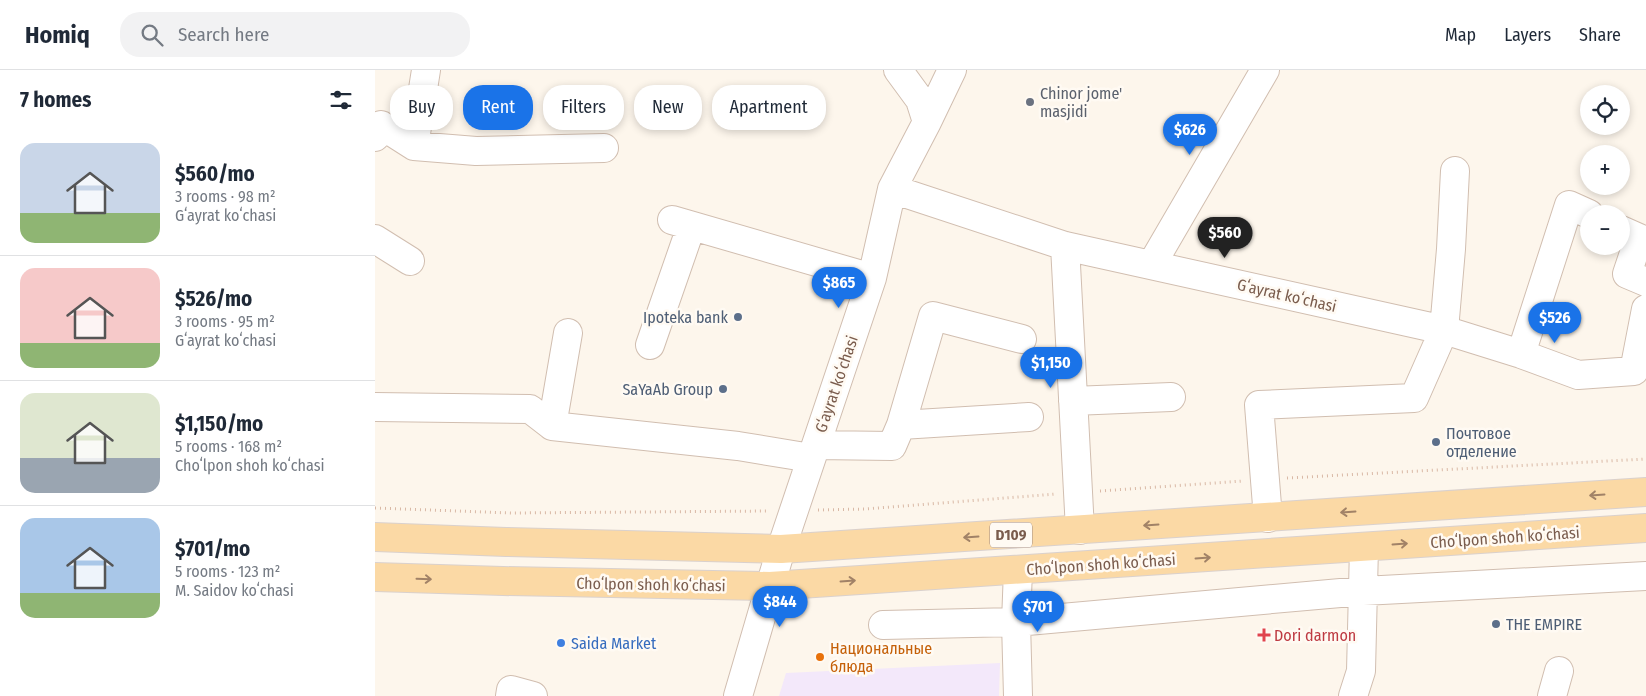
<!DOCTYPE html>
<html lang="en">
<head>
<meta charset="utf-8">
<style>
	:root { --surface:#fff; --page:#f2f2f3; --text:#1f2937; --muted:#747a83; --line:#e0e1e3; --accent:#1a73e8 }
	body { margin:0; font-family:"Fira Sans Condensed",sans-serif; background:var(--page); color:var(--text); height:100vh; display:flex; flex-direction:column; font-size:19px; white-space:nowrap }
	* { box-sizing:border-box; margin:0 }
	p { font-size:16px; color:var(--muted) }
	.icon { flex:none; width:28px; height:28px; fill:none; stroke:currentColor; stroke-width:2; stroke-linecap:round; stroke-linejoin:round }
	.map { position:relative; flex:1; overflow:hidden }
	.drawer { display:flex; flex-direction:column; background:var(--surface); width:375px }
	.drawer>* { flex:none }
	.guide { position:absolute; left:15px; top:15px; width:475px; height:45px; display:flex; gap:10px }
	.tools { position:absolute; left:1205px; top:15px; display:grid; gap:10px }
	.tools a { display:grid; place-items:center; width:50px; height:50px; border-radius:50%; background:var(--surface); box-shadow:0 2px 8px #0003; font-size:25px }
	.price { position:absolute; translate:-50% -42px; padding:0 11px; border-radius:18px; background:var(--accent); color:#fff; font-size:16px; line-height:32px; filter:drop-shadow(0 1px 2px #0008) }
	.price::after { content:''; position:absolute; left:50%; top:30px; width:15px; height:11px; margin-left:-8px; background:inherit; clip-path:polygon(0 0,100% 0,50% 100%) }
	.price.active { background:#222; color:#fff }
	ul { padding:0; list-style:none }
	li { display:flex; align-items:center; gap:15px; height:125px; padding:0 20px }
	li+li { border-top:1px solid var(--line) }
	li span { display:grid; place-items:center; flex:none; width:140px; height:100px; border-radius:15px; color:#555 }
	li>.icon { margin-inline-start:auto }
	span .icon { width:60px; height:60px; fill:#fffc; stroke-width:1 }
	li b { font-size:21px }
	h2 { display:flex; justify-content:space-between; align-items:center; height:60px; padding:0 20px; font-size:21px }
	.tag { padding:0 18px; border-radius:20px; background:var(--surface); box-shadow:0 2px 8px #0003; font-size:18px; line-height:45px }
	.tag.active { background:var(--accent); color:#fff }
	header { display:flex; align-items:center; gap:30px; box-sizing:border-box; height:70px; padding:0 25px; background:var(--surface); border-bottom:1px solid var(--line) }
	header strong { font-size:24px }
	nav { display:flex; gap:28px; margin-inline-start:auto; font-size:18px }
	.search { width:350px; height:45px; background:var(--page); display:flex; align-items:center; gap:12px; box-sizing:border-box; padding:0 18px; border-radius:20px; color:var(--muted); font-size:19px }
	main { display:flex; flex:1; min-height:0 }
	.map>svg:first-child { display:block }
	.education { fill:#f3e8fa }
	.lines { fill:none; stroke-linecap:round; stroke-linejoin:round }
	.minor-casing { stroke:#d1beb0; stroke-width:30 }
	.major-casing { stroke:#dad1cd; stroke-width:30 }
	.path { stroke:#d9b8a5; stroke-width:3; stroke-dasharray:1 4; stroke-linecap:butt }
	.minor { stroke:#fff; stroke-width:28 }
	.major { stroke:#fbd9a5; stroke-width:28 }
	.oneway { stroke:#a18267 }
	.worship-dot { fill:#6b7280; stroke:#fffaf3; stroke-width:2 }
	.service-dot { fill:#5c6f8a; stroke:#fffaf3; stroke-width:2 }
	.health-dot { fill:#e0444e; stroke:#fffaf3; stroke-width:2 }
	.shop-dot { fill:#3f7fe0; stroke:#fffaf3; stroke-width:2 }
	.food-dot { fill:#e8710a; stroke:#fffaf3; stroke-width:2 }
	.labels { text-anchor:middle; stroke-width:5; stroke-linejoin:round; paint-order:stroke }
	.shield { fill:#fffaf3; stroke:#a28b7f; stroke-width:1 }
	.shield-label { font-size:15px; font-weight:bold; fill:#7a5c4d }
	.worship-label { font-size:16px; fill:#5b616d; stroke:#fffaf3; text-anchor:start }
	.street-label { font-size:16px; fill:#7a5c4d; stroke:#fffaf3 }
	.service-label { font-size:16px; fill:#4e5e75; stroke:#fffaf3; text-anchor:end }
	.health-label { font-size:16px; fill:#be3a42; stroke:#fffaf3; text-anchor:start }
	.shop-label { font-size:16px; fill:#366cbe; stroke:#fffaf3; text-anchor:start }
	.food-label { font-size:16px; fill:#c56008; stroke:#fffaf3; text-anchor:start }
</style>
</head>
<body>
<header>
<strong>Homiq</strong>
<div class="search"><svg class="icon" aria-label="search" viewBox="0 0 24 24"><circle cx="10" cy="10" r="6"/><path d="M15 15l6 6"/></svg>Search here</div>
<nav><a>Map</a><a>Layers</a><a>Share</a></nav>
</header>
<main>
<section class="drawer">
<h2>7 homes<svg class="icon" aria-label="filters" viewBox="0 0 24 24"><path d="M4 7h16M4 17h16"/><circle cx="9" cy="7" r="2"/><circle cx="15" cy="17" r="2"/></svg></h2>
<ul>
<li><span style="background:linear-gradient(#c9d6e8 70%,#8fb573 0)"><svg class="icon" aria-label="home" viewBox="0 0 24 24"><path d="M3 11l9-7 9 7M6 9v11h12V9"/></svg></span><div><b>$560/mo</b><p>3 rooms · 98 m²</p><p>Gʻayrat koʻchasi</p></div></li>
<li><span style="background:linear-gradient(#f6c9c9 75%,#8fb573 0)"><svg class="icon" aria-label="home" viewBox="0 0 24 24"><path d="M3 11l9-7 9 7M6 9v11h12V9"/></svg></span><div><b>$526/mo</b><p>3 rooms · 95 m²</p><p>Gʻayrat koʻchasi</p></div></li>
<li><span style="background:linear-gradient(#dfe7d0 65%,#9aa5b1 0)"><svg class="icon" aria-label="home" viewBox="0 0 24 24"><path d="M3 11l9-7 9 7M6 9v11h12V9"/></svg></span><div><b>$1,150/mo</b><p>5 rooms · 168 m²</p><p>Choʻlpon shoh koʻchasi</p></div></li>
<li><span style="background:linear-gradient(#a9c7e8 75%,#8fb573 0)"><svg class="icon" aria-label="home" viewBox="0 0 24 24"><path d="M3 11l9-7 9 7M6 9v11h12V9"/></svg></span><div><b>$701/mo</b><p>5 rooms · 123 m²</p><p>M. Saidov koʻchasi</p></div></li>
</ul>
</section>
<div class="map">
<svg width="1271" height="626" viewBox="0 0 1271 626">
	<rect width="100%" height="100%" fill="#fdf6ec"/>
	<path class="education" d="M625 593 624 626H404L411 603Z"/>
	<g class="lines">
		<defs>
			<path id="minor" d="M552 52 577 0
				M0 67 6 55 39 76 51 0
				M39 76 101 81 229 78
				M517 119 690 176 1069 260 1076 179 1080 101
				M297 150 497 208
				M1246 160 1264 168 1252 204 1271 212
				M0 169 35 191
				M690 176 705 460
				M777 194 890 0
				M193 263 177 356 363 376 436 388
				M275 275 316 157
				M1146 284 1194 135 1214 144
				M698 331 796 327
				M0 337 155 339 177 356
				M526 355 558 246 647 269
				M441 375 517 376 526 355 654 347
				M893 448 884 335 1039 328 1069 260 1146 284 1203 305 1259 301 1271 239
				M508 555 641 552 988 521 1271 506
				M135 626 136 620 158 626
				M363 626 406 479 497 208 517 119 552 52 545 30 523 0
				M643 626 641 552 643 500
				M978 626 986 601 989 477
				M1177 626 1184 601"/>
			<path id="major" d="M0 467 131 472 406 479 1271 422
				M0 507 128 511 395 516 1271 458"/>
		</defs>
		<use href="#minor" class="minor-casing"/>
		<use href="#major" class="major-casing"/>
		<path class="path" d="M912 408 1271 389
			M725 421 868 411
			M0 438 136 443 394 441
			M443 440 490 439 681 424"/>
		<use href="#minor" class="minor"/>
		<use href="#major" class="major"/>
	</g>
	<defs><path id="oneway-shaft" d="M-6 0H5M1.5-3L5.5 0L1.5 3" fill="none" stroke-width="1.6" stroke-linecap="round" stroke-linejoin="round" transform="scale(1.25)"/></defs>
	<g class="oneway">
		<use href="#oneway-shaft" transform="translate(1222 425) rotate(176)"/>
		<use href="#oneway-shaft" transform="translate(973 442) rotate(176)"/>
		<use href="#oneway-shaft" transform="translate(776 455) rotate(176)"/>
		<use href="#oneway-shaft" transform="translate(596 467) rotate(176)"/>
		<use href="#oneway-shaft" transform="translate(1025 474) rotate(-4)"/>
		<use href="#oneway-shaft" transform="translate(828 488) rotate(-4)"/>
		<use href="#oneway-shaft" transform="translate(49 509) rotate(2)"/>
		<use href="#oneway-shaft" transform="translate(473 511) rotate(-4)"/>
	</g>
	<circle class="worship-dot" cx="655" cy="32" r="5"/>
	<g class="service-dot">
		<circle cx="363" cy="247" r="5"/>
		<circle cx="348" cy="319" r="5"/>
		<circle cx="1061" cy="372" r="5"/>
		<circle cx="1121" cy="554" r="5"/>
	</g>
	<path class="health-dot" d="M886.5 557.5h5v5h5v5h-5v5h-5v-5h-5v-5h5z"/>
	<circle class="shop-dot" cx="186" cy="573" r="5"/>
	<circle class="food-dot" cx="445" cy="587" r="5"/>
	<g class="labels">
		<rect class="shield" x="615" y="452.5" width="42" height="25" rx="4"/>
		<g class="shield-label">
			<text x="636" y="470">D109</text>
		</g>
		<g class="worship-label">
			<text x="665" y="29">Chinor jome'<tspan x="665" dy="18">masjidi</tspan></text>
		</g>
		<g class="street-label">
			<text transform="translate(912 225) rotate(13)" y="6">Gʻayrat koʻchasi</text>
			<text transform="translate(461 314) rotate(-71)" y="6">Gʻayrat koʻchasi</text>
			<text transform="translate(1130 467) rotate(-4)" y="6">Choʻlpon shoh koʻchasi</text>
			<text transform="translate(726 494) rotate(-4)" y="6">Choʻlpon shoh koʻchasi</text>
			<text transform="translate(276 514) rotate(1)" y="6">Choʻlpon shoh koʻchasi</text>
		</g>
		<g class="service-label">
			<text x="353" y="253">Ipoteka bank</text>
			<text x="338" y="325">SaYaAb Group</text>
			<text x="1071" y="369" text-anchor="start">Почтовое<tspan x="1071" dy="18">отделение</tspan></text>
			<text x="1131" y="560" text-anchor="start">THE EMPIRE</text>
		</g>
		<g class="health-label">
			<text x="899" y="571">Dori darmon</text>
		</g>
		<g class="shop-label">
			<text x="196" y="579">Saida Market</text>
		</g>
		<g class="food-label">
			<text x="455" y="584">Национальные<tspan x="455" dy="18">блюда</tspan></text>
		</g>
	</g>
</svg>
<div class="tools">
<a><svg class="icon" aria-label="locate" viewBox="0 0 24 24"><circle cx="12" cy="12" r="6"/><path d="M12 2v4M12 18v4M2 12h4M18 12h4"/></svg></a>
<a>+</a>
<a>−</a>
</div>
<b class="price" style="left:815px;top:86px">$626</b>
<b class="price active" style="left:850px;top:189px">$560</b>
<b class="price" style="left:464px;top:239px">$865</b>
<b class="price" style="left:1180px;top:274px">$526</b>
<b class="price" style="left:676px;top:319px">$1,150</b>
<b class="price" style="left:405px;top:558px">$844</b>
<b class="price" style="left:663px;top:563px">$701</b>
<div class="guide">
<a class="tag">Buy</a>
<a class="tag active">Rent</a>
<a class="tag">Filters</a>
<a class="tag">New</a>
<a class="tag">Apartment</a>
</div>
</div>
</main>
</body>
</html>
